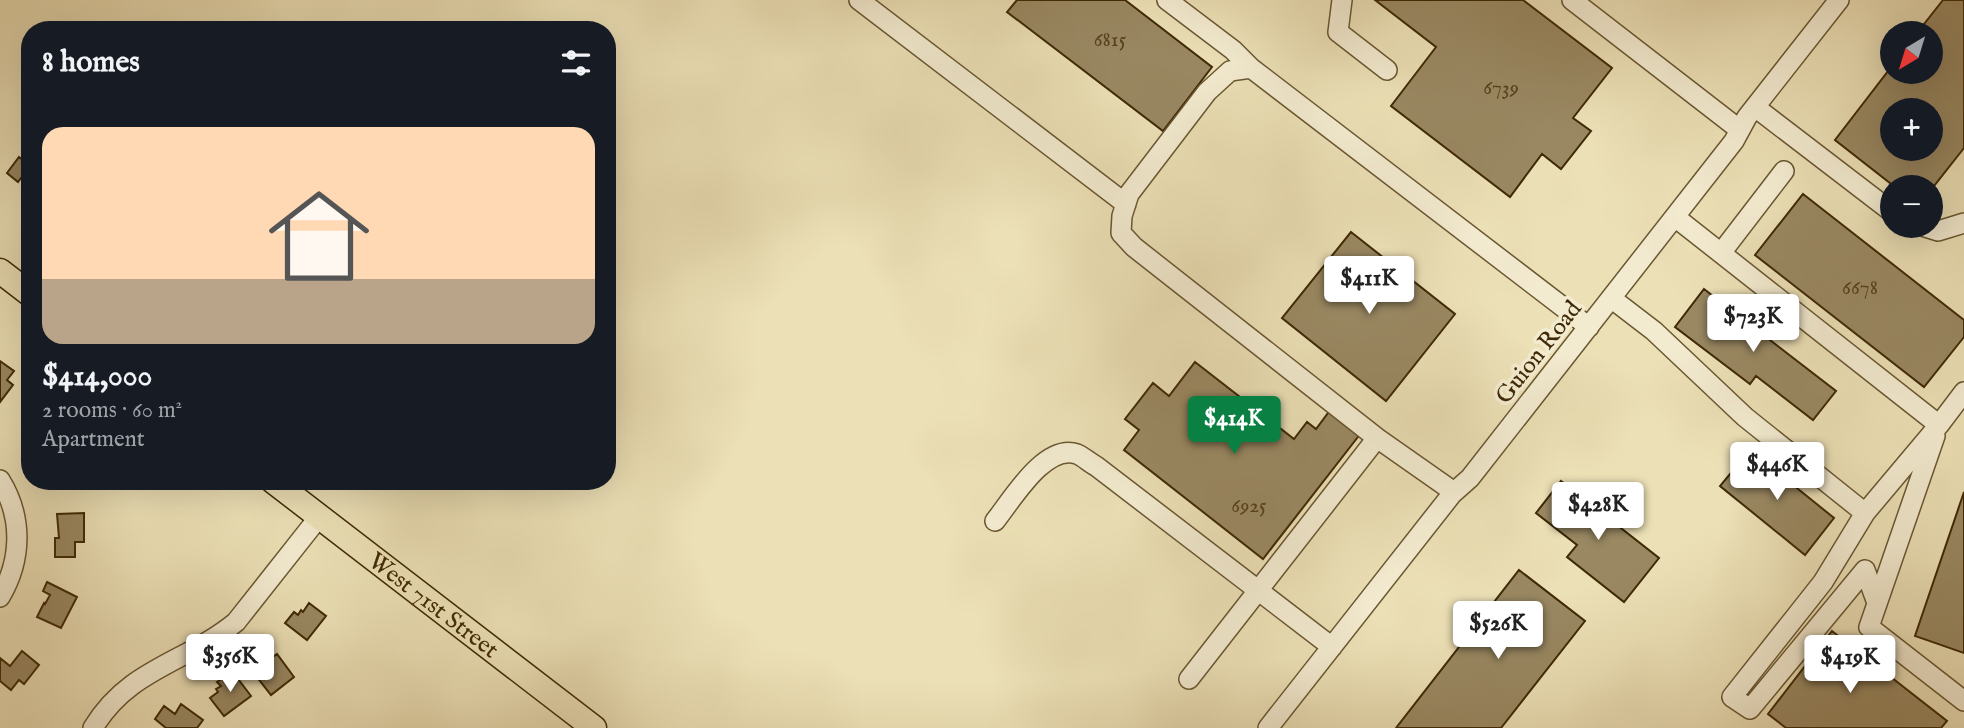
<!DOCTYPE html>
<html lang="en">
<head>
<meta charset="utf-8">
<style>
	:root { --surface:#171b24; --page:#20242c; --text:#f1f3f6; --muted:#9ea1a6; --accent:#0b8043 }
	body { margin:0; font-family:"IM FELL English",serif; background:var(--page); color:var(--text); height:100vh; display:flex; flex-direction:column; font-size:26px; white-space:nowrap }
	* { box-sizing:border-box; margin:0 }
	p { font-size:23px; color:var(--muted) }
	.icon { flex:none; width:38px; height:38px; fill:none; stroke:currentColor; stroke-width:2; stroke-linecap:round; stroke-linejoin:round }
	.map { position:relative; flex:1; overflow:hidden }
	.details { position:absolute; left:21px; top:21px; width:595px; height:469px; display:flex; flex-direction:column; background:var(--surface); border-radius:28px; box-shadow:0 7px 28px #0002 }
	.details>* { flex:none }
	.needle { width:46px; rotate:218deg }
	.tools { position:absolute; left:1880px; top:21px; display:grid; gap:14px }
	.tools a { display:grid; place-items:center; width:63px; height:63px; border-radius:50%; background:var(--surface); box-shadow:0 7px 28px #0002; font-size:35px }
	.price { position:absolute; translate:-50% -60px; padding:0 16px; border-radius:7px; background:#fff; color:#222; font-size:23px; line-height:46px; filter:drop-shadow(0 2px 4px #0008) }
	.price::after { content:''; position:absolute; left:50%; top:42px; width:21px; height:16px; margin-left:-10px; background:inherit; clip-path:polygon(0 0,100% 0,50% 100%) }
	.price.selected { background:var(--accent); color:#fff }
	ul { padding:0; list-style:none }
	li { display:grid; align-content:center; gap:14px; height:371px; padding:0 21px }
	li span { display:grid; place-items:center; height:217px; border-radius:21px; color:#555 }
	li>.icon { margin-inline-start:auto }
	span .icon { width:126px; height:126px; fill:#fffc; stroke-width:1 }
	li b { font-size:30px }
	h2 { display:flex; justify-content:space-between; align-items:center; height:84px; padding:0 21px; font-size:30px }
	.map>svg:first-child { display:block }
	.building { fill:#998862; stroke:#3f2906; stroke-width:2; fill-rule:evenodd }
	.lines { fill:none; stroke-linecap:round; stroke-linejoin:round }
	.minor-casing { stroke:#6a5732; stroke-width:22 }
	.major-casing { stroke:#3f2906; stroke-width:27 }
	.minor { stroke:#f3ebd0; stroke-width:19 }
	.major { stroke:#ece0b6; stroke-width:24 }
	.labels { text-anchor:middle; stroke-width:7; stroke-linejoin:round; paint-order:stroke }
	.number-label { font-size:21px; fill:#56411d }
	.street-label { font-size:24px; fill:#3f2906; stroke:#f3ebd0 }
</style>
</head>
<body>
<div class="map">
<svg width="1964" height="728" viewBox="0 0 1964 728">
	<rect width="100%" height="100%" fill="#ece0b6"/>
	<filter id="stains"><feTurbulence type="fractalNoise" baseFrequency=".00286" numOctaves="4"/><feColorMatrix values="0 0 0 0 .2 0 0 0 0 .09 0 0 0 0 .02 0 0 0 .5 -.17"/></filter>
	<radialGradient id="worn" r=".72"><stop offset=".6" stop-color="#630" stop-opacity="0"/><stop offset="1" stop-color="#630" stop-opacity=".3"/></radialGradient>
	<path class="building" d="M1017 0H1125L1212 67 1163 131 1007 12Z
		M1375 0H1523L1612 68 1573 118 1591 131 1561 169 1542 154 1510 197 1391 106 1436 47Z
		M1943 0H1964V148L1930 191V187H1895L1835 140 1892 66V72H1930V33H1917ZM1892 110H1930V149H1892Z
		M19 157 30 166 27 171 30 173V192L23 186 26 182 21 178 18 182 7 173Z
		M1803 194 1964 320V337L1924 387 1755 255Z
		M1351 232 1455 314 1386 401 1282 318Z
		M1704 289 1836 391 1813 420 1756 376 1750 384 1675 327Z
		M0 361 14 371 7 380 13 385 0 402Z
		M1195 362 1294 439 1307 422 1316 429 1331 409 1361 433 1263 559 1124 450 1139 430 1125 419 1153 383 1169 396Z
		M1750 450 1834 518 1805 555 1720 486Z
		M1561 481 1659 558 1624 602 1567 557 1577 545 1536 513Z
		M1964 492V653L1915 636Z
		M84 513V542H75V557H55V538H59L57 514Z
		M1519 570 1585 621 1501 728H1396Z
		M47 582 77 597 61 628 37 617 44 603 45 604 50 595 43 591Z
		M309 603 326 616 307 640 285 623 294 612 298 615 301 610 303 612Z
		M1832 631 1947 721 1941 728H1786L1768 714Z
		M22 651 39 665 24 684 19 680 11 690 0 681V658L10 666Z
		M258 652 266 662 277 654 294 677 271 695 245 662Z
		M232 671 251 696 224 716 210 698 218 692 216 689 221 686 217 682Z
		M181 704 203 720 197 728H166L155 719 164 706 175 714Z"/>
	<g class="lines">
		<defs>
			<path id="minor" d="M859 0 1126 204
				M1167 0 1233 50 1251 68
				M1342 0 1338 32 1387 70
				M1572 0 1740 130
				M1755 107 1892 212
				M1675 217 1939 425 1964 392
				M1922 226 1938 231 1964 223
				M1721 253 1784 171
				M1611 298 1654 331 1745 417 1865 513 1939 425
				M1935 436 1869 627 1964 701
				M1377 438 1134 247 1121 233 1122 216 1129 194 1207 92 1230 71 1251 68 1589 327
				M0 480C23 517 22 560 0 597
				M1865 513 1823 582 1732 697 1750 709 1865 570 1877 603
				M995 521C1012 500 1045 443 1077 454 1084 457 1090 463 1096 466L1332 647
				M1189 679 1377 438 1454 492
				M93 728C129 668 186 663 236 622L319 517
				M1268 728 1452 494 1470 478 1734 141 1747 117 1839 0"/>
			<g id="major">
				<path d="M0 271 30 294"/>
				<path id="s1" d="M273 481 594 728"/>
			</g>
		</defs>
		<use href="#minor" class="minor-casing"/>
		<use href="#major" class="major-casing"/>
		<use href="#minor" class="minor"/>
		<use href="#major" class="major"/>
	</g>
	<g class="labels">
		<g class="number-label">
			<text x="1110" y="46">6815</text>
			<text x="1501" y="94">6739</text>
			<text x="1860" y="294">6678</text>
			<text x="1249" y="512">6925</text>
		</g>
		<g class="street-label">
			<text transform="translate(1538 352) rotate(-52)" y="8">Guion Road</text>
			<text dy="8" stroke="none"><textPath href="#s1" startOffset="203">West 71st Street</textPath></text>
		</g>
	</g>
	<rect width="100%" height="100%" filter="url(#stains)"/>
	<rect width="100%" height="100%" fill="url(#worn)"/>
</svg>
<div class="tools">
<a><svg class="needle" viewBox="-14 -14 28 28"><path d="M0-13l5 13h-10z" fill="#e53935"/><path d="M0 13l5-13h-10z" fill="#9ea1a6"/></svg></a>
<a>+</a>
<a>−</a>
</div>
<b class="price" style="left:1369px;top:316px">$411K</b>
<b class="price" style="left:1753px;top:354px">$723K</b>
<b class="price selected" style="left:1234px;top:456px">$414K</b>
<b class="price" style="left:1777px;top:502px">$446K</b>
<b class="price" style="left:1598px;top:542px">$428K</b>
<b class="price" style="left:1498px;top:661px">$526K</b>
<b class="price" style="left:230px;top:694px">$356K</b>
<b class="price" style="left:1850px;top:695px">$419K</b>
<section class="details">
<h2>8 homes<svg class="icon" aria-label="filters" viewBox="0 0 24 24"><path d="M4 7h16M4 17h16"/><circle cx="9" cy="7" r="2"/><circle cx="15" cy="17" r="2"/></svg></h2>
<ul>
<li><span style="background:linear-gradient(#ffd9b3 70%,#b9a48a 0)"><svg class="icon" aria-label="home" viewBox="0 0 24 24"><path d="M3 11l9-7 9 7M6 9v11h12V9"/></svg></span><div><b>$414,000</b><p>2 rooms · 60 m²</p><p>Apartment</p></div></li>
</ul>
</section>
</div>
</body>
</html>
